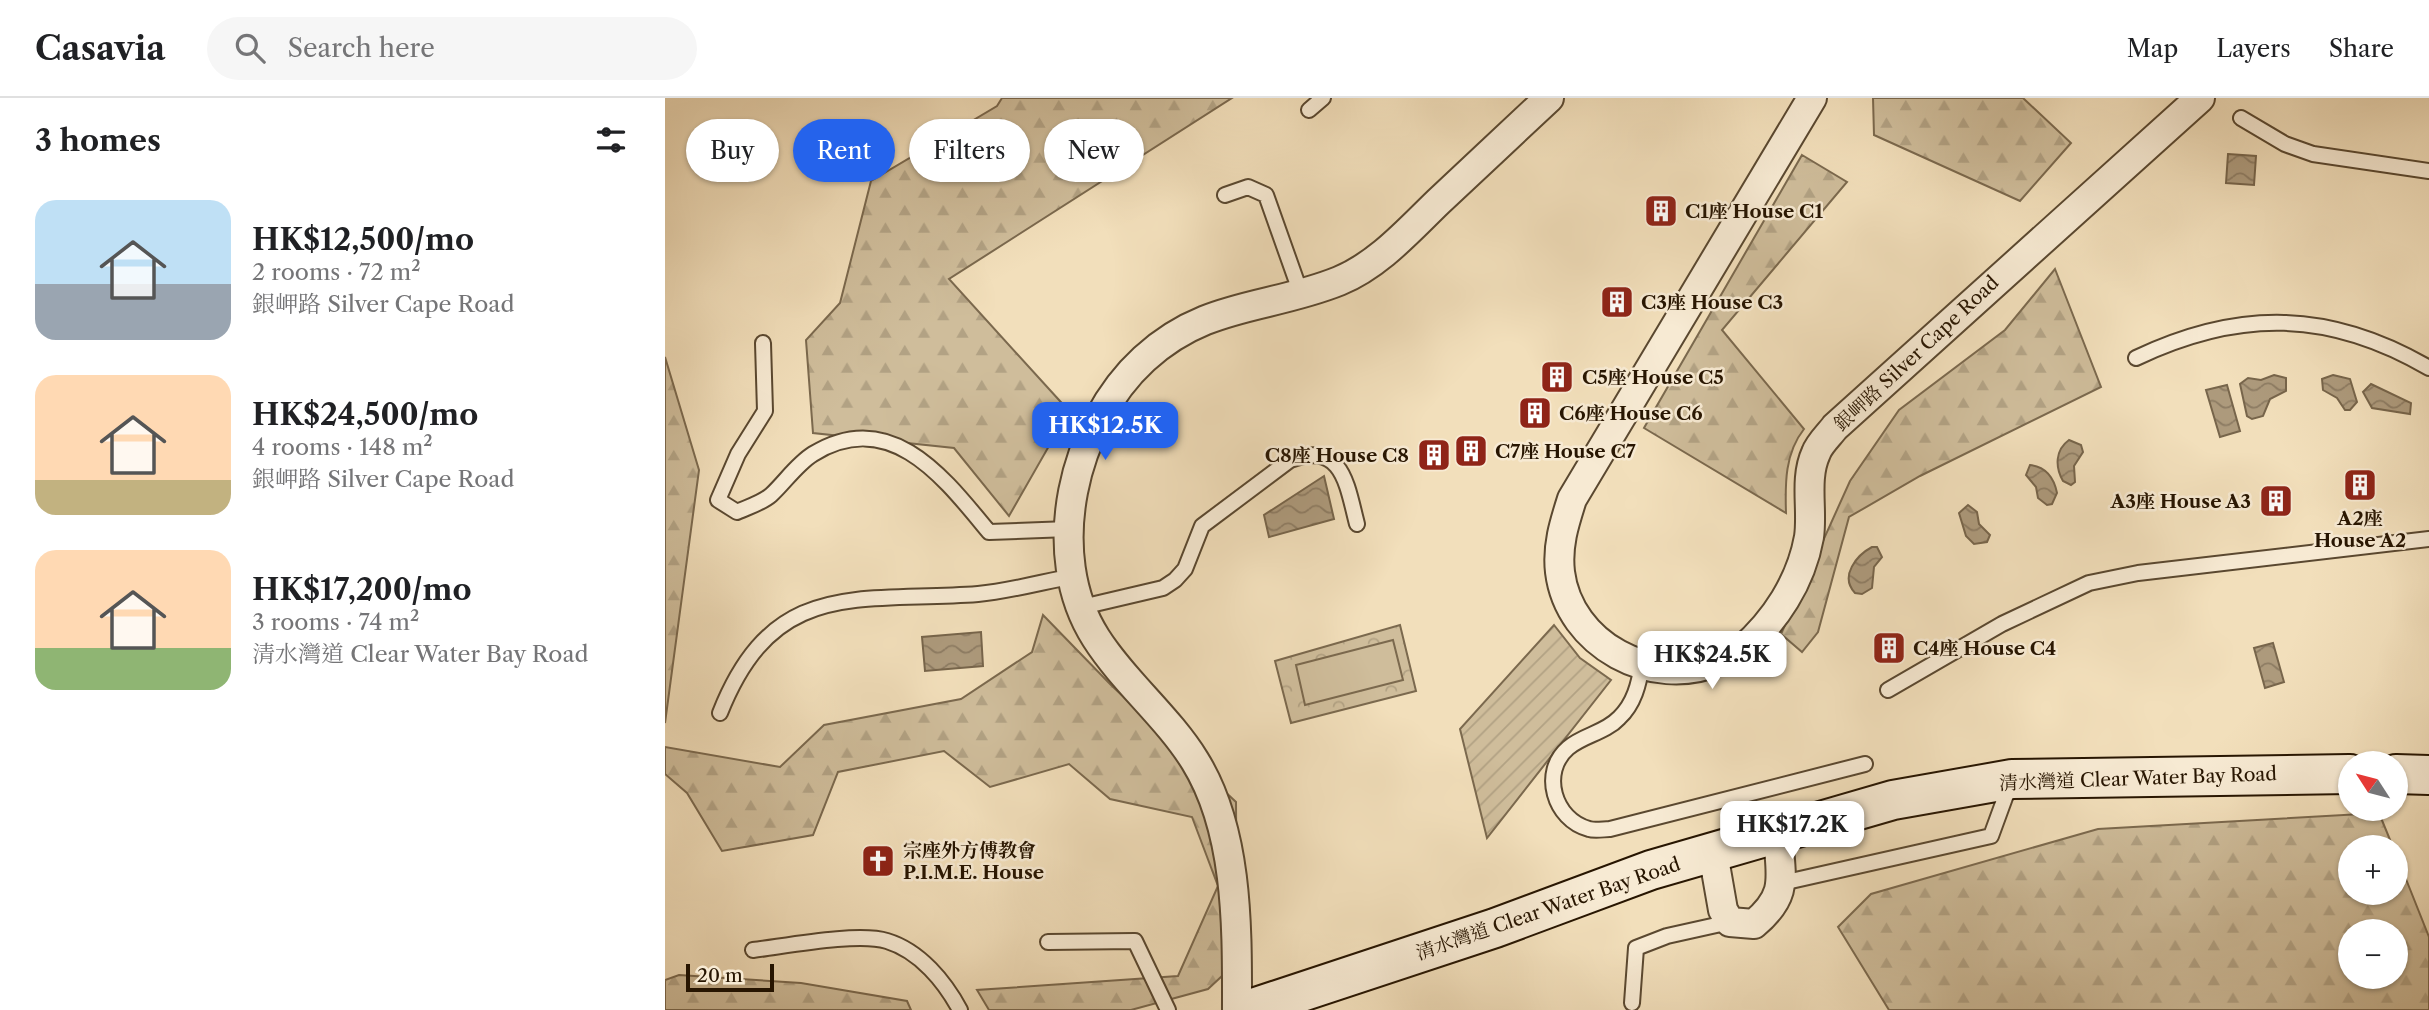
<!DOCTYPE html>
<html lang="en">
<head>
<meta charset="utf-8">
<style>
	:root { --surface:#fff; --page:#f6f6f6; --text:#202124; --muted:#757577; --line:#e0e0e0; --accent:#2563eb }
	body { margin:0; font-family:"Libre Caslon Text","Noto Serif TC",serif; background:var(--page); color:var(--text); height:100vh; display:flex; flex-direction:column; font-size:26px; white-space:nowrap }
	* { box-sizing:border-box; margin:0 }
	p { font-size:23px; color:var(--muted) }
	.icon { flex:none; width:38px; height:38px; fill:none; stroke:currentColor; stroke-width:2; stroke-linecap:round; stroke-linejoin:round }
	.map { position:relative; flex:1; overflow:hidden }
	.details { display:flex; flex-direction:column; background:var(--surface); width:665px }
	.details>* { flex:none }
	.hud { position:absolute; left:21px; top:21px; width:665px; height:63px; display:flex; gap:14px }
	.needle { width:46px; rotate:306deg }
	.controls { position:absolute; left:1673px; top:653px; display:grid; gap:14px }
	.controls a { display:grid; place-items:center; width:70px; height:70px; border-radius:50%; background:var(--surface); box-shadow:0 2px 5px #0004; font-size:35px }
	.scale { position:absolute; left:21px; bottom:18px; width:88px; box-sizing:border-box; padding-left:7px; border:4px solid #271501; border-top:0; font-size:19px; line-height:24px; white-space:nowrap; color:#271501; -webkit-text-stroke:5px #f7ead3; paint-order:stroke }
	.price { position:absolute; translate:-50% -60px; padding:0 16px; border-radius:14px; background:#fff; color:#222; font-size:23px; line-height:46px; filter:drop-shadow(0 2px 4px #0008) }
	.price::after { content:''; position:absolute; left:50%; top:42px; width:21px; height:16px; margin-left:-10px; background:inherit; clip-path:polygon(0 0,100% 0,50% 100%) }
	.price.current { background:var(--accent); color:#fff }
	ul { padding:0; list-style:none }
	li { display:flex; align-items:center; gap:21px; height:175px; padding:0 35px }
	li span { display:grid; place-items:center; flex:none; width:196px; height:140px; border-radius:21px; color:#555 }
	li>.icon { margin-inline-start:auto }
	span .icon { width:84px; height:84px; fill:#fffc; stroke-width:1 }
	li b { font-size:30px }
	h2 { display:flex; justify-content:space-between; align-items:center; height:84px; padding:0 35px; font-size:30px }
	.chip { padding:0 24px; border-radius:32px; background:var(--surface); box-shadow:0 2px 5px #0004; font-size:24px; line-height:63px }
	.chip.current { background:var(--accent); color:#fff }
	header { display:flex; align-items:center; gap:42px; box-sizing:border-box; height:98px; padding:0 35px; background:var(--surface); border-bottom:2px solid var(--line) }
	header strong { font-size:33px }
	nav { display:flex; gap:38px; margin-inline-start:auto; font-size:24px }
	.search { width:490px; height:63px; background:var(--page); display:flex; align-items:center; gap:18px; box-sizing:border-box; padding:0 24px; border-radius:38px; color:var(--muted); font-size:26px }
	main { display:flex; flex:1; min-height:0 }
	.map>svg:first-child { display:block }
	.forest { fill:url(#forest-firs); stroke:#7b694e; stroke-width:2; fill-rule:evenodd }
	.park { fill:url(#park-crowns); stroke:#7b694e; stroke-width:2 }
	.garden { fill:url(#garden-furrows); stroke:#7b694e; stroke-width:2 }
	.pitch { fill:#cfbd9b; stroke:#7b694e; stroke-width:2 }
	.water { fill:url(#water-waves); stroke:#77654b; stroke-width:2 }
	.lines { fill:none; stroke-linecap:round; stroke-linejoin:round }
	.lane-casing { stroke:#5a4830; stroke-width:18 }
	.street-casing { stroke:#5a4830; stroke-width:32 }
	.secondary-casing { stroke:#271501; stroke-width:42 }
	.lane { stroke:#f7ead3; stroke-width:14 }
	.street { stroke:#f7ead3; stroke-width:28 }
	.secondary { stroke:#f7ead3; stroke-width:38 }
	.labels { text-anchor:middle; stroke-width:5; stroke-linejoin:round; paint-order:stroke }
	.poi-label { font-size:19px; font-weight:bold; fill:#271501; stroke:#f7ead3; text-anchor:start }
	.street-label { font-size:19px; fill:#271501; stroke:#f7ead3 }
</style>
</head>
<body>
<header>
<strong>Casavia</strong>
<div class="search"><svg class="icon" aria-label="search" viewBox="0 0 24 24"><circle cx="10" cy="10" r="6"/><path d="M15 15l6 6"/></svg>Search here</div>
<nav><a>Map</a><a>Layers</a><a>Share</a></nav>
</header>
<main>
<section class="details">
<h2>3 homes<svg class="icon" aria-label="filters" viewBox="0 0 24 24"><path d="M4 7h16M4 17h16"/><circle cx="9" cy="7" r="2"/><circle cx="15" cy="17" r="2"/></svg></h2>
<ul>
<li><span style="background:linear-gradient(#bfe0f5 60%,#9aa5b1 0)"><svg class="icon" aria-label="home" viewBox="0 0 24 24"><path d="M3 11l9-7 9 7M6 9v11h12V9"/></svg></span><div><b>HK$12,500/mo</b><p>2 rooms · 72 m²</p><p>銀岬路 Silver Cape Road</p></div></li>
<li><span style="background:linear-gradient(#ffd9b3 75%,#c2b280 0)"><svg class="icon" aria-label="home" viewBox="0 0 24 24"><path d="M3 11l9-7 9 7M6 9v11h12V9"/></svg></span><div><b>HK$24,500/mo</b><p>4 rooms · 148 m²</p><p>銀岬路 Silver Cape Road</p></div></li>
<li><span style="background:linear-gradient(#ffd9b3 70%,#8fb573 0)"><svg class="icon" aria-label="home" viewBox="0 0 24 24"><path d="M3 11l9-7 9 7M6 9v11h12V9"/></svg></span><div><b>HK$17,200/mo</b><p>3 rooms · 74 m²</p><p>清水灣道 Clear Water Bay Road</p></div></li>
</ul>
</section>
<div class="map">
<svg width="1764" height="912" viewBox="0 0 1764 912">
	<defs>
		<pattern id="forest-firs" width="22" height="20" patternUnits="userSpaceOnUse" patternTransform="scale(1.75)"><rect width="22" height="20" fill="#cfbd9b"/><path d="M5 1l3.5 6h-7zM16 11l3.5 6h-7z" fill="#b2a284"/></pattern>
		<pattern id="park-crowns" width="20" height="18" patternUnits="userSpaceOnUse" patternTransform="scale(1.75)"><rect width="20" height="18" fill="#cfbd9b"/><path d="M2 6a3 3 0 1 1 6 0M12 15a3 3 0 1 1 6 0" fill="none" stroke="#b2a284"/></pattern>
		<pattern id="garden-furrows" width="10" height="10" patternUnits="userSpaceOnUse" patternTransform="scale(1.75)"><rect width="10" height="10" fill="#cfbd9b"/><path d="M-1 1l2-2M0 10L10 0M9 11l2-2" fill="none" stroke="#b2a284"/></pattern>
		<pattern id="water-waves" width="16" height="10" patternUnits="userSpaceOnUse" patternTransform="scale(1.75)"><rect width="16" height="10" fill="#ad9a7c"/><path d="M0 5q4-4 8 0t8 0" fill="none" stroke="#8d7c63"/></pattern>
	</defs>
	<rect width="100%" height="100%" fill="#f2dfbb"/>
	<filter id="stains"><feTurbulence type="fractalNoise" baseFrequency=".00286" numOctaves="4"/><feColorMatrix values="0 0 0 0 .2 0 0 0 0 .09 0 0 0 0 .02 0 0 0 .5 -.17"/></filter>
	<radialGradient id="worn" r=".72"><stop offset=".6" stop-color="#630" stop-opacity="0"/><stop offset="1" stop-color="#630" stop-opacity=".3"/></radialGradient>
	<path class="forest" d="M337 0H567L284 181 404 313 344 418 289 350 148 335 141 242 175 205 206 83 332 8Z
		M1208 0H1358L1406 45 1355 103 1209 37Z
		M1137 57 1182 84 1057 232 1139 331C1120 355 1120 385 1121 415L979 330Z
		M1390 171 1436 289 1255 378 1184 419 1153 534 1137 554 1116 536 1185 383 1234 312 1340 232Z
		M0 259 34 372 0 625Z
		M378 517 446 587 571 704 572 864 543 891 466 912H324L312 892 513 878 553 788 527 719 445 701 404 666 325 689 279 653 173 674 148 737 57 753 22 695 0 676V649L115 669 159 627 296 601 367 554Z
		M1714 715 1728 749H1685V794H1731V756L1764 839V912H1224L1173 829 1206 796 1433 731ZM1685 833H1731V878H1685Z
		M14 877 136 885 242 903 246 912H0V882Z"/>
	<path class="park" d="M735 527 751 593 626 625 610 563Z"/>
	<path class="garden" d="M889 527 915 560 946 582 822 740 795 631Z"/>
	<path class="pitch" d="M728 542 738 582 640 607 631 567Z"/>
	<path class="water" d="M1563 56 1591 58 1589 87 1561 85Z
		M1609 277 1621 280V293L1605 301 1598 318 1587 321 1582 318 1575 286 1583 280 1596 282Z
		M1668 277 1685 281 1692 304 1685 312H1680L1672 300 1658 292 1657 281Z
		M1706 286 1746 305 1745 316 1707 310 1698 294Z
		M1562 287 1575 333 1555 339 1541 292Z
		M1404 342 1416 347 1418 354 1409 368 1410 384 1406 387 1398 383C1390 369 1390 352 1404 342Z
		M1365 367C1382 369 1389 380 1392 395L1387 406 1382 407 1373 400 1371 389 1361 377Z
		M659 378 669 421 604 439 599 417Z
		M1303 407 1312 414 1314 426 1325 437 1322 444 1309 446 1301 438 1294 415Z
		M1207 449H1212L1217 459 1209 469 1207 490 1197 496 1190 495C1174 478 1192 457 1207 449Z
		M316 534 318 568 260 573 257 539Z
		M1608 545 1619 584 1600 590 1589 550Z"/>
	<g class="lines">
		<defs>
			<path id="lane" d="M644 12 658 0
				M1576 20 1620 46 1648 56 1764 73
				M560 97 583 89 601 97 635 193
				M98 245 100 313 73 356 53 402 72 414C83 409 97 405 106 397 120 384 132 366 148 356 226 308 280 381 324 434L404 431
				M1471 260C1574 211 1665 212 1764 270
				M417 509 498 490 510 482 520 471 537 428 625 362C678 342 682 388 692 426
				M977 566C974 586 969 606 954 620 940 635 918 637 903 650 875 674 889 722 924 731 930 733 939 731 945 731L1200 666
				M1223 592 1337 526 1424 485 1473 475 1764 441
				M55 615C109 479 193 505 313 496 345 493 377 484 409 478
				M1117 785 1326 738 1345 686
				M383 844 470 843 503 912
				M88 852C121 848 193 834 222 843 255 853 280 884 295 912
				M967 905 971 850 1002 838 1065 824"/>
			<path id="street" d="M1147 0 907 401C899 426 892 448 895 474 904 547 988 591 1053 563 1061 560 1070 557 1077 552 1110 523 1136 484 1144 439 1148 412 1139 381 1151 355 1154 346 1164 337 1170 329L1535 0
				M1048 755 1058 812 1065 824 1089 826C1125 796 1115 778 1113 736
				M572 912C572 832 574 734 530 663 503 619 459 584 431 540 377 456 408 326 479 261 541 204 602 212 674 183 713 167 743 133 773 104 810 69 847 35 884 0"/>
			<path id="secondary" d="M1731 676 1764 677
				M582 912 830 830 986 772 1228 702 1347 681 1685 676"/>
		</defs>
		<use href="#lane" class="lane-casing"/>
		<use href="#street" class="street-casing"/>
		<use href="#secondary" class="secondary-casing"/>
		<use href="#lane" class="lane"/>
		<use href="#street" class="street"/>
		<use href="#secondary" class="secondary"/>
	</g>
	<defs>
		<symbol id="building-square" viewBox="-11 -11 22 22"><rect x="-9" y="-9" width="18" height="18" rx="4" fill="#8f2418" stroke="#f7ead3"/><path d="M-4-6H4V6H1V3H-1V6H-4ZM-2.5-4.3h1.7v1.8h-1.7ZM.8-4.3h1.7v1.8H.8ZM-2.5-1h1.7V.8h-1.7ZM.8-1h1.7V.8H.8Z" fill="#fff"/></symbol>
		<symbol id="church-square" viewBox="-11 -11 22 22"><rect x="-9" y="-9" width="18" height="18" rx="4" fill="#8f2418" stroke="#f7ead3"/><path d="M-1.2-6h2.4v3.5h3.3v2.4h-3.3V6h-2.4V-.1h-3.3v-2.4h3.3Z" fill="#fff"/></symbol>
	</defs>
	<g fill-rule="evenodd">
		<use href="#building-square" x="977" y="94" width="38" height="38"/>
		<use href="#building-square" x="933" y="185" width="38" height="38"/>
		<use href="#building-square" x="873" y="260" width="38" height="38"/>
		<use href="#building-square" x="851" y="296" width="38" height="38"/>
		<use href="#building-square" x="787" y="334" width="38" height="38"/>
		<use href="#building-square" x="750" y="338" width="38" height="38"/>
		<use href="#building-square" x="1676" y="368" width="38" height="38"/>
		<use href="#building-square" x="1592" y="384" width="38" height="38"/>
		<use href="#building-square" x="1205" y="531" width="38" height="38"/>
		<use href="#church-square" x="194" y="744" width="38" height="38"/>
	</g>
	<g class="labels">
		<g class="poi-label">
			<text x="1020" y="120">C1座 House C1</text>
			<text x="976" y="211">C3座 House C3</text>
			<text x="917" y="286">C5座 House C5</text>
			<text x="894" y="322">C6座 House C6</text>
			<text x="830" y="360">C7座 House C7</text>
			<text x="744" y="364" text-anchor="end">C8座 House C8</text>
			<text x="1586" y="410" text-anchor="end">A3座 House A3</text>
			<text x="1695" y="427" text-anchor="middle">A2座<tspan x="1695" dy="22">House A2</tspan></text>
			<text x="1248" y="557">C4座 House C4</text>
			<text x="238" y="759">宗座外方傅教會<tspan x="238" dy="22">P.I.M.E. House</tspan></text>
		</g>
		<g class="street-label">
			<text transform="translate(1251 255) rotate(-43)" y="7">銀岬路 Silver Cape Road</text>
			<text transform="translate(1473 680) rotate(-2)" y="7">清水灣道 Clear Water Bay Road</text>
			<text transform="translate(883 810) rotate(-19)" y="7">清水灣道 Clear Water Bay Road</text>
		</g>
	</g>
	<rect width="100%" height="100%" filter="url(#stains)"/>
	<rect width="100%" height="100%" fill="url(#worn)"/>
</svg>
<div class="controls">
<a><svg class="needle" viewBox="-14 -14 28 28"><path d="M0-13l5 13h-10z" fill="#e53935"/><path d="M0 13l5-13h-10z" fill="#757577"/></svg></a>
<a>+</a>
<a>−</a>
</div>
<div class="scale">20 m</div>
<b class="price current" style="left:440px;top:364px">HK$12.5K</b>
<b class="price" style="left:1047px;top:593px">HK$24.5K</b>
<b class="price" style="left:1127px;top:763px">HK$17.2K</b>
<div class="hud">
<a class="chip">Buy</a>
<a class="chip current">Rent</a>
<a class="chip">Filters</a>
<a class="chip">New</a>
</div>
</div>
</main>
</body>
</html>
